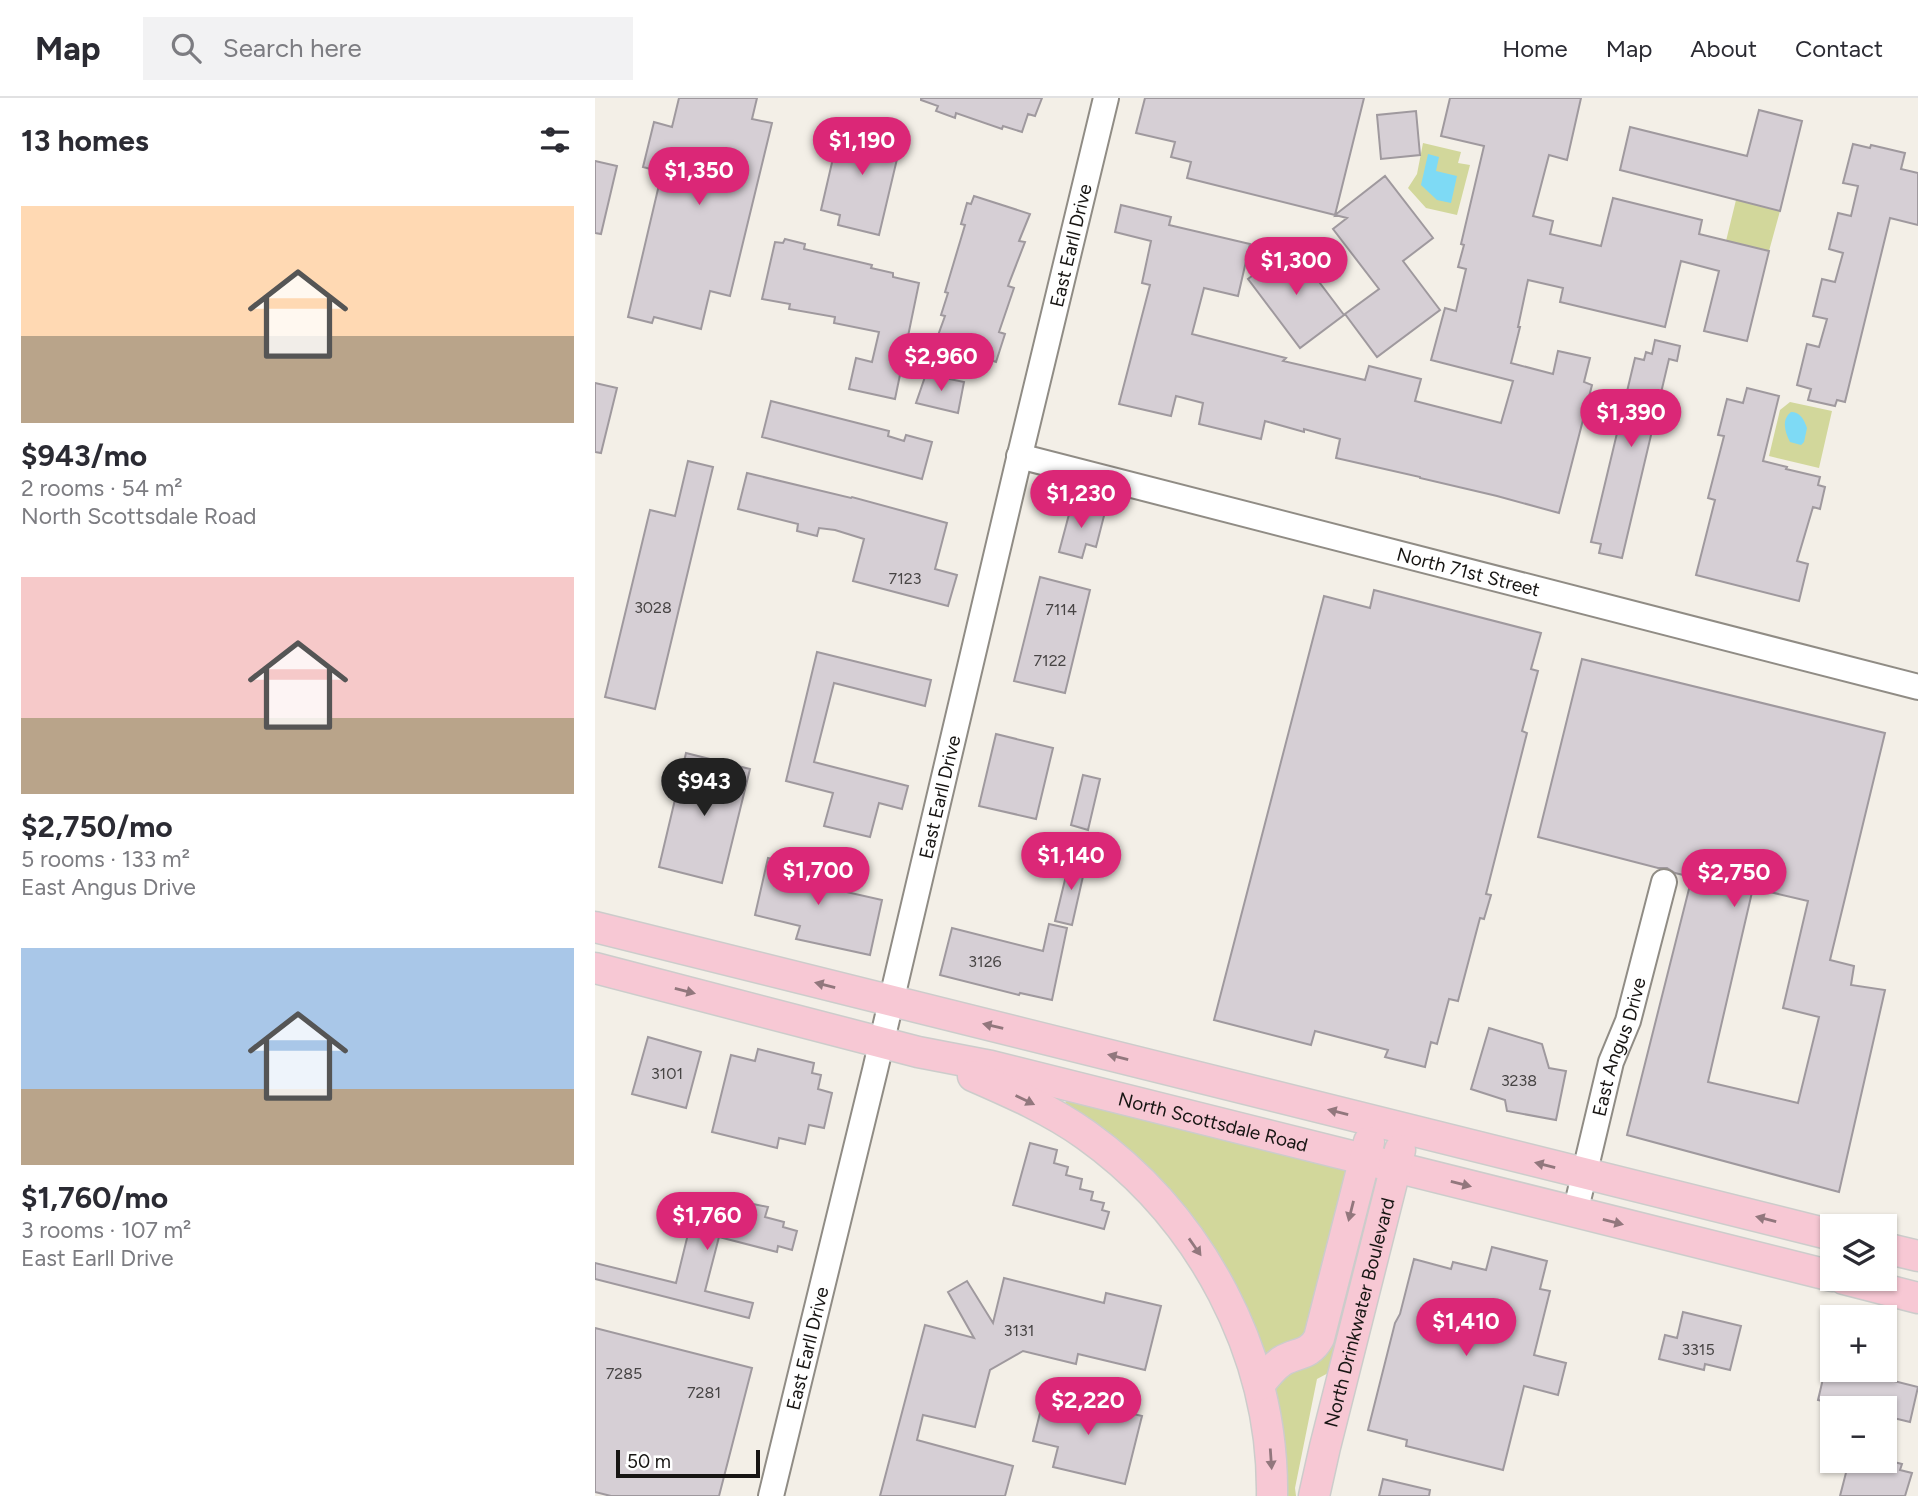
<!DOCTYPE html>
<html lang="en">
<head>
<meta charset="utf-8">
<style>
	:root { --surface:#fff; --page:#f2f2f3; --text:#2b2b33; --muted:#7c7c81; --line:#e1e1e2; --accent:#db2777 }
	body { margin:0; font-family:Figtree,sans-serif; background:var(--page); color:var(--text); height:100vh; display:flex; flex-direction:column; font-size:26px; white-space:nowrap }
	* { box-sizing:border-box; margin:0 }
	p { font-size:23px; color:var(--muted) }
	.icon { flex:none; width:38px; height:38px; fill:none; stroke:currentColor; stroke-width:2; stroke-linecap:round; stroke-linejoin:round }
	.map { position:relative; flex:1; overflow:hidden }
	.details { display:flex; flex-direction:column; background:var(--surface); width:595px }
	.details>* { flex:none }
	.buttons { position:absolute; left:1225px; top:1116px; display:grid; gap:14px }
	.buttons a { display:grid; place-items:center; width:77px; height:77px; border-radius:0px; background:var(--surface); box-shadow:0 2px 5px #0004; font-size:35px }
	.scale { position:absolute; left:21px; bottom:18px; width:144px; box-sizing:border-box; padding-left:7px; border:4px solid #171513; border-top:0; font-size:19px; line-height:24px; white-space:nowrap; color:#171513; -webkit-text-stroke:5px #fff; paint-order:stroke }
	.price { position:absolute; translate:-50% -60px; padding:0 16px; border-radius:24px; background:var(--accent); color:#fff; font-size:23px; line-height:46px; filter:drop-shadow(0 2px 4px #0008) }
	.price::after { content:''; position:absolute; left:50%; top:42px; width:21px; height:16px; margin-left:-10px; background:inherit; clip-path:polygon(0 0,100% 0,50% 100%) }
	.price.current { background:#222; color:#fff }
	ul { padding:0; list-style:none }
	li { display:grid; align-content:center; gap:14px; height:371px; padding:0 21px }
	li span { display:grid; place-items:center; height:217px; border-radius:0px; color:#555 }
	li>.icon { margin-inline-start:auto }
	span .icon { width:126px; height:126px; fill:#fffc; stroke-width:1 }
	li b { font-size:30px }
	h2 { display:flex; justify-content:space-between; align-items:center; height:84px; padding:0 21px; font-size:30px }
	header { display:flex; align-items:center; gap:42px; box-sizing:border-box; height:98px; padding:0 35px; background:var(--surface); border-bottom:2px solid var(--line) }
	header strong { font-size:33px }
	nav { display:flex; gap:38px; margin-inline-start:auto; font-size:24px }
	.search { width:490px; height:63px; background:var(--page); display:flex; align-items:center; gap:18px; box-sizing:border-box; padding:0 24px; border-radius:0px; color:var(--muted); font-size:26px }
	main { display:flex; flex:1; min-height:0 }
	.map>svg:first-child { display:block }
	.green { fill:#d2d79b }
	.water { fill:#7edaf5 }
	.building { fill:#d6cfd5; stroke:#9f999e; stroke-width:2; fill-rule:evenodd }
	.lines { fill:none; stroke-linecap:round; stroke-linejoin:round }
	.minor-casing { stroke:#908c85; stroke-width:28 }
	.major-casing { stroke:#cccccb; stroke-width:33 }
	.minor { stroke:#fff; stroke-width:24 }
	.major { stroke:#f7c8d4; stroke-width:30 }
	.oneway { fill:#92777d }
	.labels { text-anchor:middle; stroke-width:7; stroke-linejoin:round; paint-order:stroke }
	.number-label { font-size:16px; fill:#474444 }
	.street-label { font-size:19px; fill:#171513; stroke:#fff }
</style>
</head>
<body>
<header>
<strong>Map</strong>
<div class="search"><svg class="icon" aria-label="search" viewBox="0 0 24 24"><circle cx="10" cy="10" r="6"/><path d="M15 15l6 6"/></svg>Search here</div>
<nav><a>Home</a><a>Map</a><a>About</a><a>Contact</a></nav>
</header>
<main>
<section class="details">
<h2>13 homes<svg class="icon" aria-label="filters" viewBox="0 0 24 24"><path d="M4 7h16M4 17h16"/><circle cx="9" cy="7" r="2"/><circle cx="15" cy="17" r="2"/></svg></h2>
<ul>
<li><span style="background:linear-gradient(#ffd9b3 60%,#b9a48a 0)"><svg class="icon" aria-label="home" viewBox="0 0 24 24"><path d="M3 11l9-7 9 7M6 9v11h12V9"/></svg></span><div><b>$943/mo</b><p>2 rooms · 54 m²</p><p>North Scottsdale Road</p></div></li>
<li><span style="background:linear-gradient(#f6c9c9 65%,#b9a48a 0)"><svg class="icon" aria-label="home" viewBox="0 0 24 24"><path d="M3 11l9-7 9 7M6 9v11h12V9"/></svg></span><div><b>$2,750/mo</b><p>5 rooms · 133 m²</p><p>East Angus Drive</p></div></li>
<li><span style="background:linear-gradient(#a9c7e8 65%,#b9a48a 0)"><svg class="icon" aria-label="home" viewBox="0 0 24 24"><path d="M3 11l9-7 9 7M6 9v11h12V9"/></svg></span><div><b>$1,760/mo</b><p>3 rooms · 107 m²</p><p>East Earll Drive</p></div></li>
</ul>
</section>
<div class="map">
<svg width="1323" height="1398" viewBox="0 0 1323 1398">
	<rect width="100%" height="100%" fill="#f3efe7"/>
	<path class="green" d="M828 45 866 54 863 65 875 67 862 117 831 110 813 90 822 76Z
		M1141 102 1185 113 1174 153 1131 143Z
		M1195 304 1237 313 1224 370 1174 358 1185 312Z
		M477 1001 744 1067 784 1093 737 1273 722 1281 700 1390 701 1398H691L666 1250 637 1180 604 1129 470 1004Z"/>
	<path class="water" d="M833 56 844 59 841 73 862 78 856 105 842 102 826 87Z
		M1196 314C1205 314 1209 321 1212 330L1209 344 1206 347 1195 344C1190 334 1186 322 1196 314Z"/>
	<path class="building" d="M84 0H162L157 21 177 25 135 198 115 193 106 231 59 219 57 225 33 219 67 74 48 69 59 24 77 29Z
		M326 0H447L440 18 433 16 427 34 408 28 407 31 361 15 360 20 341 13 343 8 326 2Z
		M550 0H769L740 117 790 78 838 140 808 163 845 212 782 259 750 216 784 191 738 131 752 120 592 80 596 64 576 59 580 44 541 35Z
		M855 0H986L972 62 954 57 938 118 958 123 955 136 1006 148 1018 100 1107 122 1104 136 1174 153 1152 243 1109 233 1124 173 1086 163 1070 229 965 204 968 190 933 182 923 229H925L916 265 958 276 963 253 995 260 989 284 997 287 964 415 902 398 825 380V379L741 360 745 341 709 331V334L670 323 666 341 604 326 608 305 581 298 576 318 524 306 555 187 547 185 556 143 520 134 526 107 576 119 574 127 655 146 643 198 609 190 597 236 691 260 688 263 770 282 774 268 826 281 820 303 906 325 918 283 836 262 850 210 861 213 871 171 863 169 869 147 866 146 889 48 846 38Z
		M1164 12 1207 23 1185 113 1025 72 1035 29 1152 58Z
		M821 13 825 57 786 61 782 17Z
		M268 24 307 34V40L284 137 243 127 245 117 226 112 245 30 265 35Z
		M1258 46 1275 50 1276 47 1310 55 1306 71 1323 75V127L1295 120 1250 304 1242 302 1240 308 1213 302 1216 291 1202 287 1212 246 1224 249 1232 221 1218 218 1227 181 1240 184 1248 155 1234 151 1243 115 1256 118 1263 88 1248 85Z
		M0 63 22 68 6 136 0 135Z
		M379 98 435 116 424 143 430 144 413 188 419 190 404 234 410 236 401 264 341 243 350 218 346 217 353 195 350 194 370 127 366 126 372 105 376 106Z
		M190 141 210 146 209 151 277 167 276 170 298 175V179L324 185 300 301 254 291 261 260 277 264 284 234 239 225 240 219 194 211 195 206 167 201 180 144 188 145Z
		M697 148 749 217 705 250 653 181Z
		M1060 242 1085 248 1082 263 1074 261 1027 460 1004 455 1006 446 996 444 1040 260 1049 262 1051 254 1057 256Z
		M331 276 369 284 363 315 321 305Z
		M0 285 22 290 6 355 0 354Z
		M1152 290 1184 298 1168 363 1192 369 1191 371 1225 379 1223 387 1230 389 1225 411 1218 409 1202 463 1213 466 1204 503 1101 477 1120 402 1113 400 1129 338 1123 337 1132 301 1148 305Z
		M176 303 294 333 293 338 309 343 311 337 337 344 327 381 167 339Z
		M93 363 118 369 60 611 10 599 55 412 80 418Z
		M152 375 256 400 257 399 352 425 340 471 362 477 353 508 258 483 269 441 240 432 224 430 222 438 202 433 203 426 143 411Z
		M477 405 510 414 501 449 491 446 487 460 464 454Z
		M445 479 495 492 470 595 419 583Z
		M779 492 946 535 936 571 943 573 927 633 932 635 891 796 896 797 889 821 885 820 863 903 854 901 842 946 836 944 830 969 790 959 793 952 720 933 716 947 619 922 729 498 775 510Z
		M222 554 336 582 330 608 239 585 219 664 313 688 307 711 284 705 275 739 229 728 238 695 191 683Z
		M987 561 1290 635 1235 862 1259 868 1256 887 1290 892 1244 1094 1032 1037 1097 779 1080 775 1072 770H1063L943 739ZM1158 790 1213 803 1188 910 1224 919 1203 1005 1113 984Z
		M401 636 458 650 441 721 384 708Z
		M91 655 155 671 127 785 64 769Z
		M488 677 505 681 493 732 476 727Z
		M173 760 250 779 247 793 287 802 275 857 201 841 205 828 160 817Z
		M475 761 491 765 477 827 460 823Z
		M454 826 472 830 457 902 425 895 424 897 345 877 357 830 448 853Z
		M894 930 947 946 954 970 971 973 961 1022 912 1013 910 1002 876 991Z
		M53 939 106 954 91 1010 37 996Z
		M163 951 219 965 217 975 226 977 223 991 237 995 229 1030 214 1027 210 1046 184 1040 182 1050 117 1034 136 957 160 963Z
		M435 1045 462 1052 459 1065 473 1069 471 1077 487 1081 485 1091 498 1094 496 1102 509 1105 507 1112 514 1114 509 1131 418 1107Z
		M85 1096 151 1113 153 1105 173 1109 170 1119 189 1124 188 1129 202 1133 197 1152 183 1148 182 1154 124 1139 110 1193 158 1205 154 1220 0 1181V1165L81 1185 94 1132 78 1128Z
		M897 1149 952 1163 945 1191 955 1193 939 1257 971 1265 963 1297 929 1288 908 1372 811 1348 812 1342 773 1332 800 1225 805 1216 819 1161 856 1171 858 1164 891 1172Z
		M409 1180 509 1205 511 1195 566 1208 550 1272 483 1256 481 1266 428 1253 395 1272 380 1329 328 1317 322 1342 418 1368 410 1398H285L330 1227 379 1240 353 1194 372 1183 398 1225Z
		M1088 1214 1146 1228 1135 1272 1110 1266 1109 1272 1064 1261 1070 1237 1082 1240Z
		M0 1230 157 1270 124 1398H16L0 1394Z
		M1230 1272H1255L1323 1289 1315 1324 1290 1318V1311H1260L1223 1302Z
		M450 1295 547 1318 530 1386 458 1369 463 1349 438 1343Z
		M1254 1363H1268L1283 1367 1284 1363H1295L1307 1366 1305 1372 1317 1375 1310 1398H1245Z
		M788 1381 835 1392 834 1398H784Z"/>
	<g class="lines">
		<defs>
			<g id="minor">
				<path id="s1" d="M424 358 1323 589"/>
				<path id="s2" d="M980 1115 1016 964 1033 923 1069 784"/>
				<path id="s3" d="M176 1398 280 972 423 365 511 0"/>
			</g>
			<g id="major">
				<path d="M0 829 1237 1137"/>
				<path id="s4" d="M0 870 323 954 396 968 1237 1178"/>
				<path d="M378 978C417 995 456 1012 491 1037 606 1119 679 1256 677 1398"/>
				<path d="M1290 1150 1323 1158"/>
				<path d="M1249 1181 1323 1200"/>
				<path d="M664 1287C671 1278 678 1269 687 1263 702 1254 714 1258 724 1240L774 1044"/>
				<path id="s5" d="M719 1398 730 1349 805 1052"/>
			</g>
		</defs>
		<use href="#minor" class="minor-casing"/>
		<use href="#major" class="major-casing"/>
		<use href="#minor" class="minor"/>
		<use href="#major" class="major"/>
	</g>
	<defs><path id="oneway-solid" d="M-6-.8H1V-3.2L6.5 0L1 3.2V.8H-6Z" transform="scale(1.75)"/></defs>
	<g class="oneway">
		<use href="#oneway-solid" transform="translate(230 887) rotate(-166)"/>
		<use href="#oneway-solid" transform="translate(90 893) rotate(14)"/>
		<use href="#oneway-solid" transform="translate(398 928) rotate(-167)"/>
		<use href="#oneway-solid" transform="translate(523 959) rotate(-166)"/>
		<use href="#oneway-solid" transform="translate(430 1002) rotate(26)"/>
		<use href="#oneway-solid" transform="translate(743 1014) rotate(-166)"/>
		<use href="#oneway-solid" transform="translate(950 1067) rotate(-166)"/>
		<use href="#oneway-solid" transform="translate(866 1086) rotate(14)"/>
		<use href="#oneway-solid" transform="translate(756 1113) rotate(104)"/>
		<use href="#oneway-solid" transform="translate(1171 1121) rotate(-166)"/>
		<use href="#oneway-solid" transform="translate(1018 1124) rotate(14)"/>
		<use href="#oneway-solid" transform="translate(600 1149) rotate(55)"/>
		<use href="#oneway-solid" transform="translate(676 1361) rotate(86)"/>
	</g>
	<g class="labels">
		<g class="number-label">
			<text x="310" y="486">7123</text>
			<text x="58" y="515">3028</text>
			<text x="466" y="517">7114</text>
			<text x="455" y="568">7122</text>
			<text x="390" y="869">3126</text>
			<text x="72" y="981">3101</text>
			<text x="924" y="988">3238</text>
			<text x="424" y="1238">3131</text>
			<text x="1103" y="1257">3315</text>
			<text x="29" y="1281">7285</text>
			<text x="109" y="1300">7281</text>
		</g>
		<g class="street-label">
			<text dy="7" stroke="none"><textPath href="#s3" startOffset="1286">East Earll Drive</textPath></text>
			<text dy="7" stroke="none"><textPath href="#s1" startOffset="464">North 71st Street</textPath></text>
			<text dy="7" stroke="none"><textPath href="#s3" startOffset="719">East Earll Drive</textPath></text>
			<text dy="7" stroke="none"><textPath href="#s2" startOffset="172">East Angus Drive</textPath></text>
			<text dy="7" stroke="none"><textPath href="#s4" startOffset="637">North Scottsdale Road</textPath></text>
			<text dy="7" stroke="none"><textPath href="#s5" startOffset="189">North Drinkwater Boulevard</textPath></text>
			<text dy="7" stroke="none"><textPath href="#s3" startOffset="152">East Earll Drive</textPath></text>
		</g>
	</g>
</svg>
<div class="buttons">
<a><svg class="icon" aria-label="layers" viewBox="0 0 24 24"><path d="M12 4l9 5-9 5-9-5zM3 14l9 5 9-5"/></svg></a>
<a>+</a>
<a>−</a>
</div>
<div class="scale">50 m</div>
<b class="price" style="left:267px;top:79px">$1,190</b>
<b class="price" style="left:104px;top:109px">$1,350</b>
<b class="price" style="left:701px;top:199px">$1,300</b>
<b class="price" style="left:346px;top:295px">$2,960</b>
<b class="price" style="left:1036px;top:351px">$1,390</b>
<b class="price" style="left:486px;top:432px">$1,230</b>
<b class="price current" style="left:109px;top:720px">$943</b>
<b class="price" style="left:476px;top:794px">$1,140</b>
<b class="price" style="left:223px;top:809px">$1,700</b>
<b class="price" style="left:1139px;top:811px">$2,750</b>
<b class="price" style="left:112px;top:1154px">$1,760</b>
<b class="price" style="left:871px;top:1260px">$1,410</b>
<b class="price" style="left:493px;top:1339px">$2,220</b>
</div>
</main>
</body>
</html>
